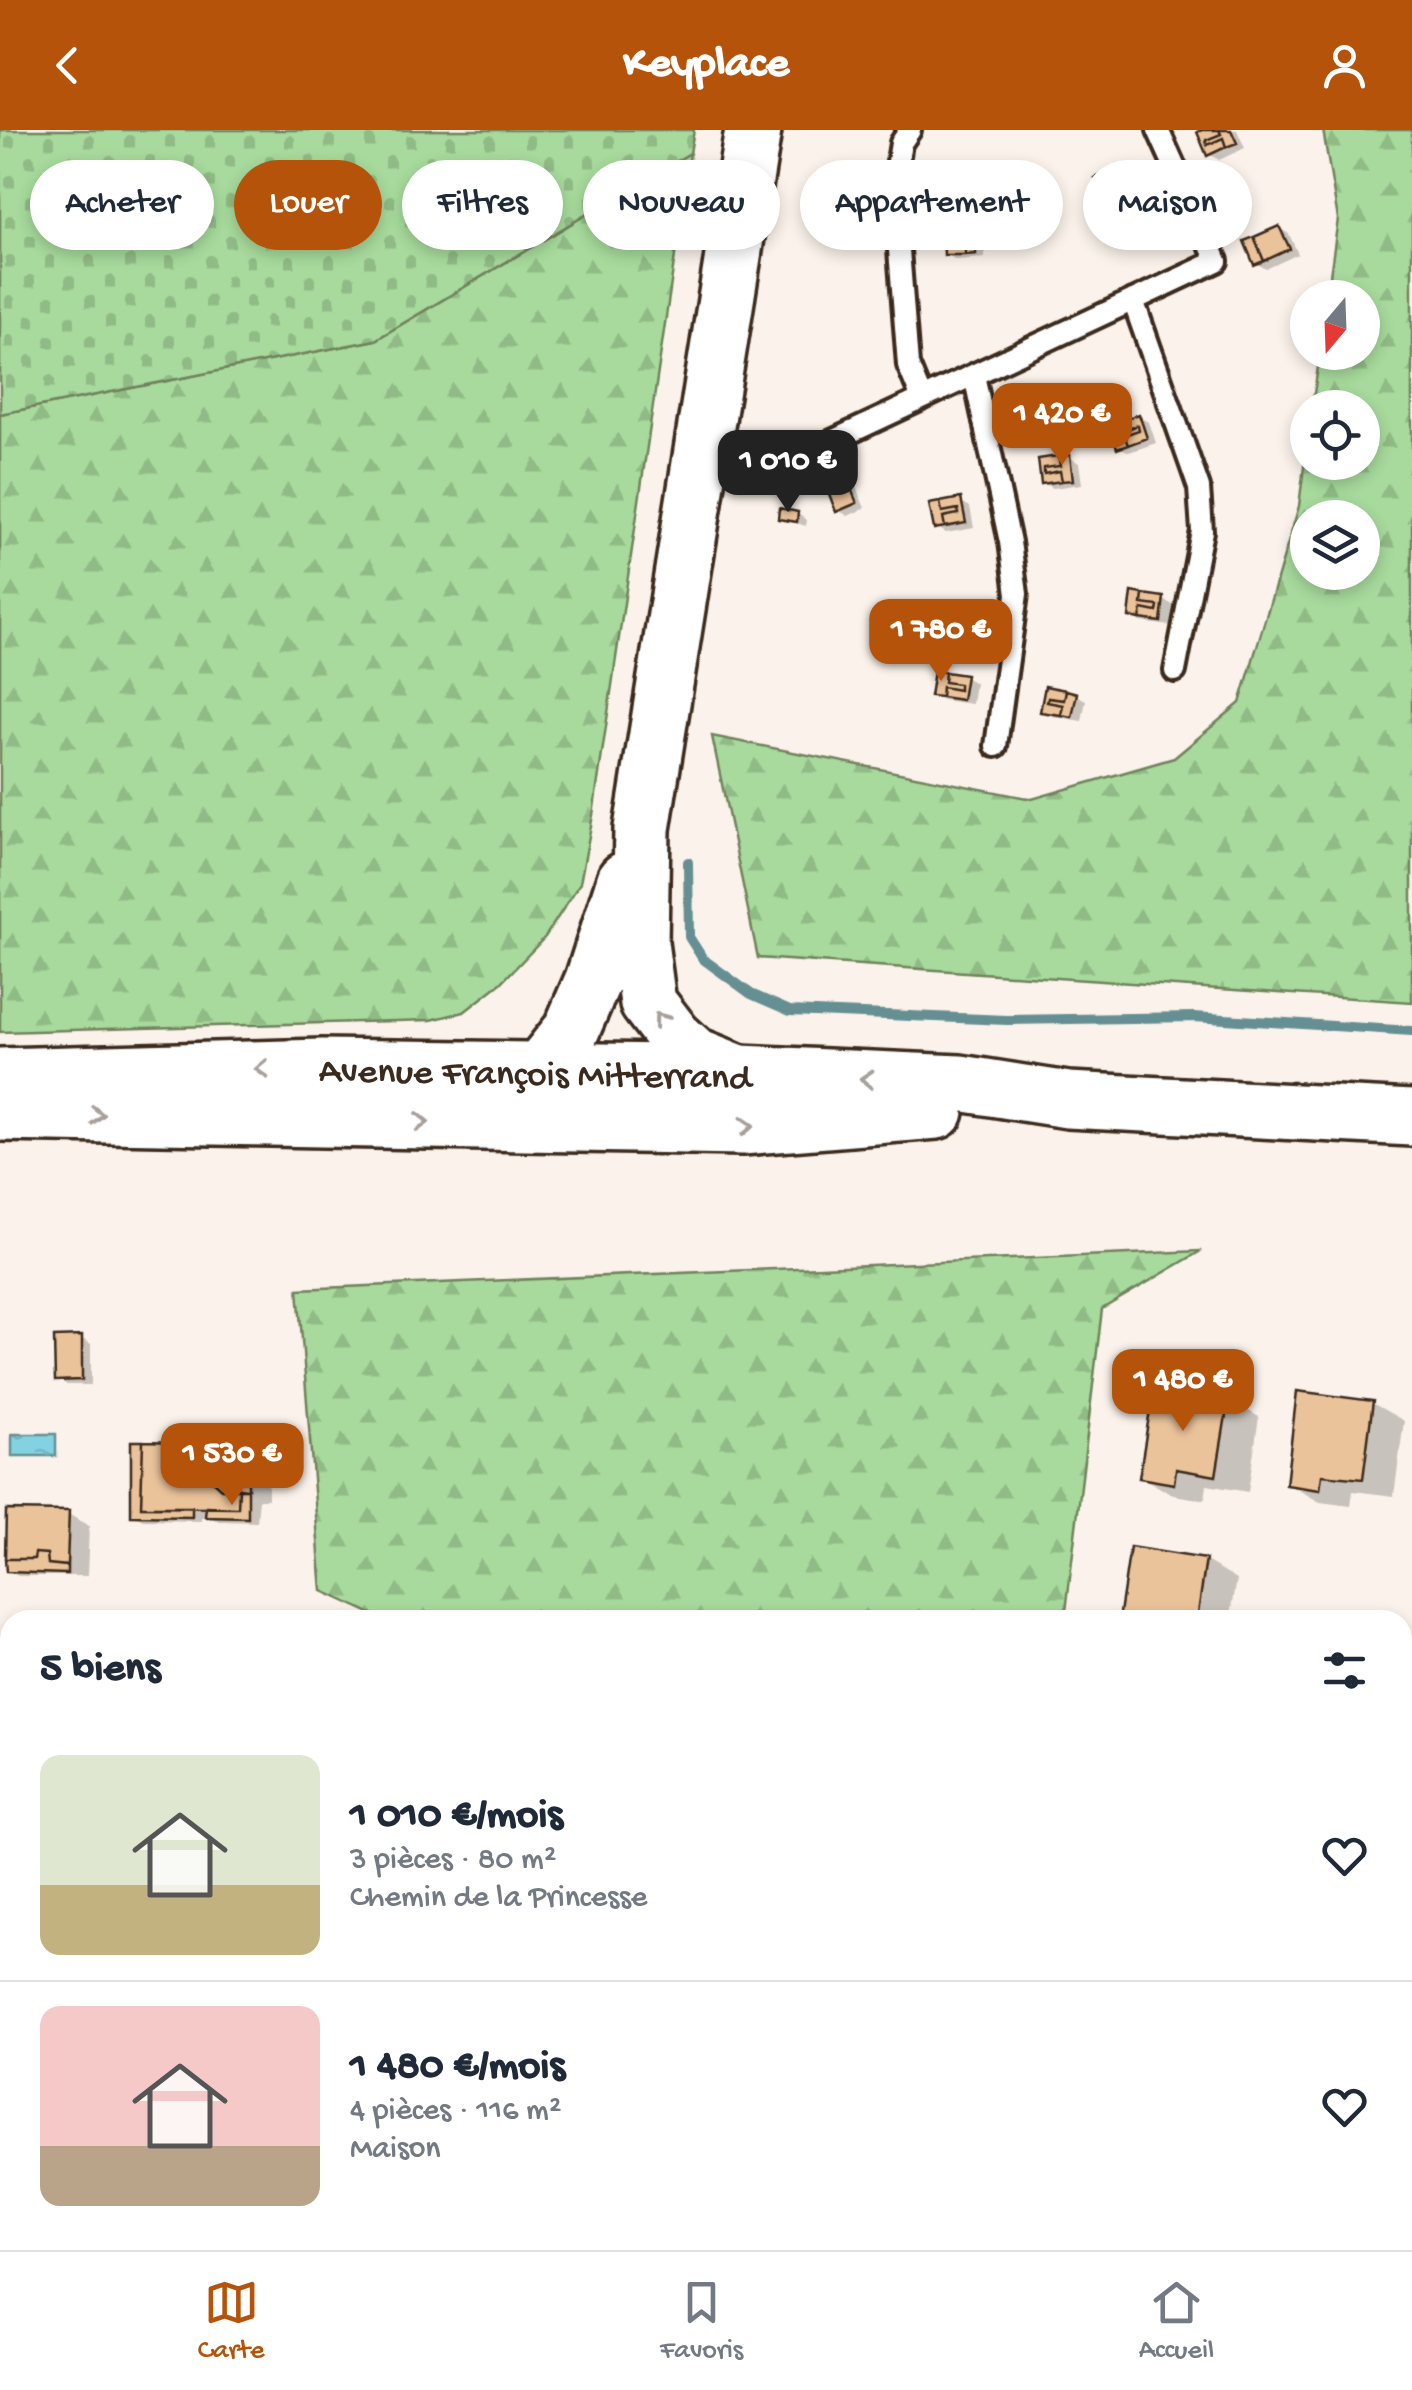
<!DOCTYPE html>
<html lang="fr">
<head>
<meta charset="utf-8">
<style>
	:root { --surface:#fff; --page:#f6f6f7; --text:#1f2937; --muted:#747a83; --line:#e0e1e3; --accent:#b45309 }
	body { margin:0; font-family:"Gochi Hand",sans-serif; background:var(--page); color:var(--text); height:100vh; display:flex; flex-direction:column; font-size:38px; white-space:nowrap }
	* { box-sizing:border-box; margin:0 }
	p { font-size:32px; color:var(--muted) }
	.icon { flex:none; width:55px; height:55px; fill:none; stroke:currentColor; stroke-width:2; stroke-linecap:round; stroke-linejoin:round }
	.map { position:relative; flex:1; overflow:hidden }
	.drawer { position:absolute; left:0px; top:1480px; width:1412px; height:640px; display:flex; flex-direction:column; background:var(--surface); border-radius:30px 30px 0 0; box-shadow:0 5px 15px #0003 }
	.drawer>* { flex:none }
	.guide { position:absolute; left:30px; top:30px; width:1352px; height:90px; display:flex; gap:20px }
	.needle { width:65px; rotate:199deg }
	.buttons { position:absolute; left:1290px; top:150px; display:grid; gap:20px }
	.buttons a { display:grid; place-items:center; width:90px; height:90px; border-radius:50%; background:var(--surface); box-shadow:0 5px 15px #0003; font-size:50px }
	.price { position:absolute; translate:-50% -85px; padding:0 22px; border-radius:20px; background:var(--accent); color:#fff; font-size:32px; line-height:65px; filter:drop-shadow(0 2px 5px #0008) }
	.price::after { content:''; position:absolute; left:50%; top:60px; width:30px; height:22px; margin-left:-15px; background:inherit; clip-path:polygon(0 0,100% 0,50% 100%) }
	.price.active { background:#222; color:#fff }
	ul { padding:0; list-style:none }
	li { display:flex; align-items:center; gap:30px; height:250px; padding:0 40px }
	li+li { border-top:2px solid var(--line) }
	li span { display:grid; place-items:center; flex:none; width:280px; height:200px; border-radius:20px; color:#555 }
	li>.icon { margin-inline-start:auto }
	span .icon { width:120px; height:120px; fill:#fffc; stroke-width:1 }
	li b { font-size:42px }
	h2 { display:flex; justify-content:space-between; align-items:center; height:120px; padding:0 40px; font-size:42px }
	.pill { padding:0 35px; border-radius:45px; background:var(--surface); box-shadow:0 5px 15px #0003; font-size:35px; line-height:90px }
	.pill.active { background:var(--accent); color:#fff }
	header { display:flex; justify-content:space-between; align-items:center; height:130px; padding:0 40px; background:var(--accent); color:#fff; font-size:45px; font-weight:800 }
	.tab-bar { display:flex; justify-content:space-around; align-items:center; height:140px; border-top:2px solid var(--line); background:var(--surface); font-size:28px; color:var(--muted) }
	.tab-bar a { display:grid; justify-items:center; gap:5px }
	.tab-bar .active { color:var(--accent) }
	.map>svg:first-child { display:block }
	.forest { fill:url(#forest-firs); stroke:#71825d; stroke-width:2.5; fill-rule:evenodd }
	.cemetery { fill:url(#cemetery-stones); stroke:#71825d; stroke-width:2.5 }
	.water { fill:url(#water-ripples); stroke:#668f93; stroke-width:2.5 }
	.shadow { fill:#0003 }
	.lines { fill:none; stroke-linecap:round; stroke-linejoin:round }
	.stream { stroke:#668f93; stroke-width:10 }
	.building { fill:#ebc39b; stroke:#3b2a1e; stroke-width:2.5 }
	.lane-casing { stroke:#3b2a1e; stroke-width:28 }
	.street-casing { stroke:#3b2a1e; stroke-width:48 }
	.secondary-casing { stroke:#3b2a1e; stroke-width:62 }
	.primary-casing { stroke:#3b2a1e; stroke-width:62 }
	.lane { stroke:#fff; stroke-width:20 }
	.street { stroke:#fff; stroke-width:40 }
	.secondary { stroke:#fff; stroke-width:55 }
	.primary { stroke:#fff; stroke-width:55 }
	.oneway { stroke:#a79f9a }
	.labels { text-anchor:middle; stroke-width:10; stroke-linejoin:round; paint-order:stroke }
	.street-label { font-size:38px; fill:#3b2a1e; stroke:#fff }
</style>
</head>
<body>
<header><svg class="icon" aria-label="back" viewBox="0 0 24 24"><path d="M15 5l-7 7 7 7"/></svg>Keyplace<svg class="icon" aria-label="person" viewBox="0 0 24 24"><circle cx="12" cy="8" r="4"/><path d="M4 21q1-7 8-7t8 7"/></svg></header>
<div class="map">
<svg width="1412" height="2120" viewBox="0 0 1412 2120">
	<defs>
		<pattern id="forest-firs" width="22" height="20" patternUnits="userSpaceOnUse" patternTransform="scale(2.5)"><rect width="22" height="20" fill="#a7da9c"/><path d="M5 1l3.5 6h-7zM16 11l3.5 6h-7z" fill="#91bb86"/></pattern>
		<pattern id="cemetery-stones" width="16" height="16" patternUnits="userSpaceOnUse" patternTransform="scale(2.5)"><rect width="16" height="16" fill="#a7da9c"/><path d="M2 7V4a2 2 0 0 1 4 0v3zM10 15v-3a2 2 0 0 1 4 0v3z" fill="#91bb86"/></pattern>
		<pattern id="water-ripples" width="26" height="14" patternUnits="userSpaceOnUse" patternTransform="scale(2.5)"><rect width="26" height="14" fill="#83d2e1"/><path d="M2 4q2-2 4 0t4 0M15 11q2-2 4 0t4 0" fill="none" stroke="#72b4c1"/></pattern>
	</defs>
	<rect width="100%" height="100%" fill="#fbf3eb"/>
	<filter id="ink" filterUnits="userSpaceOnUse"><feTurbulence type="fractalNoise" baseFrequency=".01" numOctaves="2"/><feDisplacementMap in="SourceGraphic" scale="20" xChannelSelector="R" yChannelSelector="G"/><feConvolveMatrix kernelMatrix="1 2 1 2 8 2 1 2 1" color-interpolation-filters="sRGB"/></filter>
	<g filter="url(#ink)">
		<path class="forest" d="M1323 0H1412V872L758 828 712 606 1032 669 1174 628 1240 573 1299 376 1307 313 1308 332H1362V278L1312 277 1320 223 1362 222V168L1327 167 1338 89ZM1308 388H1362V442H1308Z
			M690 23 593 685 580 753 545 807 501 853 464 882 431 890 0 902V284L375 210Z
			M1201 1121 1102 1179 1065 1490H385L322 1461 298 1159Z"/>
		<path class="cemetery" d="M0 0H694L690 23 375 210 0 284Z"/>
		<path class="water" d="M12 1304H56V1326H12Z"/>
		<path class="shadow" d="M1209 0H1237L1245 18 1219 30 1209 24Z
			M1125 38 1134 43 1143 64 1117 76 1108 70Z
			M1279 98 1289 104 1298 124 1266 139 1256 133Z
			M974 101 984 107 985 128 956 130 946 124Z
			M1139 287 1149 292 1156 313 1129 322 1119 317Z
			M835 323 844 329 865 378 848 386 838 380Z
			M1069 327 1079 333 1082 354 1053 358 1043 353Z
			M960 371 970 377 974 398 946 403 936 397Z
			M798 384 807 390 806 396 780 388Z
			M1164 470 1173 475 1170 496 1141 492 1132 486Z
			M965 547 975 553 972 574 942 570 933 564Z
			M1076 565 1086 570 1082 591 1052 586 1043 580Z
			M82 1209 91 1214V1255H67L57 1249Z
			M1228 1269 1259 1287 1248 1362 1207 1355 1205 1370 1173 1365 1141 1347Z
			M1372 1273 1404 1291 1394 1366 1353 1361 1351 1376 1320 1372 1288 1354Z
			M177 1314 198 1326V1344H205L247 1316 268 1328V1369H259L257 1392 218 1391 212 1388H201V1391L143 1390 133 1385Z
			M68 1384 89 1396 87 1446H18L8 1441Z
			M1206 1431 1237 1449 1230 1490H1122Z
			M251 1480 268 1490H199L208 1489Z
			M0 1548 3 1550 2 1584H0Z
			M1402 1896 1411 1901 1402 1954Z"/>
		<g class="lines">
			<path class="stream" d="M688 732 689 807 703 829 751 864 790 881 1007 890 1194 887 1412 901"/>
		</g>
		<path class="building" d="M1202 0H1219L1221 4 1206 10 1207 15 1223 8 1226 17 1207 26 1197 2Z
			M1219 0H1231L1237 13 1226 17 1223 8 1207 15 1206 10 1221 4Z
			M1125 35 1135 58 1116 67 1112 58 1126 51 1124 46 1110 53 1105 44Z
			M1105 44 1110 53 1124 46 1126 51 1112 58 1116 67 1106 72 1095 48Z
			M1279 96 1290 119 1264 131 1254 107Z
			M964 99H975L976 124 965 125V114L949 115 948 110 964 109Z
			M964 99V109L948 110 949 115 965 114V125H944L943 100Z
			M1254 107 1264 131 1254 135 1244 111Z
			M1139 284 1147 308 1128 315 1124 305 1139 300 1138 295 1123 301 1119 291Z
			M1119 291 1123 301 1138 295 1139 300 1124 305 1128 315 1117 319 1109 295Z
			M835 321 839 330 818 339 814 330Z
			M1070 325 1073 350 1062 351 1060 341 1044 344V338L1060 336 1058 326Z
			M1058 326 1060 336 1044 338V344L1060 341 1062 351 1041 354 1038 329Z
			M839 330 846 347 826 356 818 339Z
			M846 347 857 373 836 382 826 356Z
			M961 368 966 393 945 397 943 387 958 384V379L942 382 940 372Z
			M940 372 942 382 958 379V384L943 387 945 397 934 399 929 374Z
			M779 378 798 382 797 392 778 389Z
			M1132 462 1143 464 1142 474 1158 476 1157 482 1142 479 1140 489 1129 487Z
			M1143 464 1164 467 1161 492 1140 489 1142 479 1157 482 1158 476 1142 474Z
			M934 541 945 542 944 552 959 554V560L942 557 941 567 930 566Z
			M945 542 966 545 962 570 941 567 942 557 959 560V554L944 552Z
			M1045 556 1066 560 1064 570 1048 568 1047 572 1063 575 1061 585 1040 582Z
			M1066 560 1077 563 1072 587 1061 585 1063 575 1047 572 1048 568 1064 570Z
			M82 1206V1250L55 1251 54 1207Z
			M1154 1255 1229 1267 1216 1346 1176 1339 1174 1354 1139 1348Z
			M1297 1261 1373 1271 1363 1349 1322 1345 1320 1360 1286 1355Z
			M131 1311H143L141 1377H192V1387L131 1386Z
			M143 1311 178 1312V1342H202L221 1359 239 1358 238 1378 141 1377Z
			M203 1312 248 1314V1359H221L202 1342Z
			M239 1358 248 1359V1388L205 1387 206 1377 238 1378Z
			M6 1380 69 1381 67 1436 48 1434 47 1424 35 1423 34 1429H5Z
			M1130 1417 1206 1429 1197 1490H1119Z
			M35 1423 47 1424 48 1434 67 1436V1444L6 1442 5 1429H34Z
			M251 1478 254 1490H208L207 1486Z
			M1403 1545 1412 1547V1627L1402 1626Z"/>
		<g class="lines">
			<defs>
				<path id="lane" d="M910 0 901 13 894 56 908 235 922 269
					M1133 170 1199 358 1202 401 1175 541
					M974 245 1010 412 1017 464 996 616
					M706 330 800 326 1217 131 1158 0
					M1402 1759 1412 1760
					M1402 2059 1412 1994
					M1393 2120 1395 2110"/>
				<path id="street" d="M9 2119 10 2027"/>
				<path id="secondary" d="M539 941 571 901 593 850 625 750
					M739 943 694 925 674 907 648 873 640 813 642 699 753 0
					M0 2119 234 2120"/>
				<path id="primary" d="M0 946 322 937 739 943 960 953 1068 970 1412 988
					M0 983 742 997 936 981"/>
			</defs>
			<use href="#lane" class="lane-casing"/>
			<use href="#street" class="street-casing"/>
			<use href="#secondary" class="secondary-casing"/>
			<use href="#primary" class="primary-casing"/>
			<use href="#lane" class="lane"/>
			<use href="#street" class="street"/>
			<use href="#secondary" class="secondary"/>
			<use href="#primary" class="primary"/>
		</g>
		<defs><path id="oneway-chevron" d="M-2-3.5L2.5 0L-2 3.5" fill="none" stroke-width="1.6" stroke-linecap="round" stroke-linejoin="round" transform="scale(2.5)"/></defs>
		<g class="oneway">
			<use href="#oneway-chevron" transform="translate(660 889) rotate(-127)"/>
			<use href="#oneway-chevron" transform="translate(262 939) rotate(178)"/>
			<use href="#oneway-chevron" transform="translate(867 949) rotate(-177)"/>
			<use href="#oneway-chevron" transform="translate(97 985) rotate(1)"/>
			<use href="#oneway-chevron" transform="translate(422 992) rotate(1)"/>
			<use href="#oneway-chevron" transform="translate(747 996) rotate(-3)"/>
		</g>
	</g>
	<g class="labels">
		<g class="street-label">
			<text transform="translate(535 941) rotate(1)" y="13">Avenue François Mitterrand</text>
		</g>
	</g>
</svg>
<div class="buttons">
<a><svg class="needle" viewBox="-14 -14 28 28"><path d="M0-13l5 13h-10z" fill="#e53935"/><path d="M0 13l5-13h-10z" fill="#747a83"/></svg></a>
<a><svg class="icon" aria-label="locate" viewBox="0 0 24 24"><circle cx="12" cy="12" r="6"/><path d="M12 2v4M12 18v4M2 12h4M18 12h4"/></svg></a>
<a><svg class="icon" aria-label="layers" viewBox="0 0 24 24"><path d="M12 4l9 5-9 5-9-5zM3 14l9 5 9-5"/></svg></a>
</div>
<b class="price" style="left:1062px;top:338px">1 420 €</b>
<b class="price active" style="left:788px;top:385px">1 010 €</b>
<b class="price" style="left:941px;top:554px">1 780 €</b>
<b class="price" style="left:1183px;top:1304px">1 480 €</b>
<b class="price" style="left:232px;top:1378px">1 530 €</b>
<div class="guide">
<a class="pill">Acheter</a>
<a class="pill active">Louer</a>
<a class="pill">Filtres</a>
<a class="pill">Nouveau</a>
<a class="pill">Appartement</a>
<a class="pill">Maison</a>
</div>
<section class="drawer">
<h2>5 biens<svg class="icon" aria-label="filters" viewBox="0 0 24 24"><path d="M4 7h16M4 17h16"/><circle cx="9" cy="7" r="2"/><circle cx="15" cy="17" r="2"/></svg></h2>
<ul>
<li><span style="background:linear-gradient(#dfe7d0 65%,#c2b280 0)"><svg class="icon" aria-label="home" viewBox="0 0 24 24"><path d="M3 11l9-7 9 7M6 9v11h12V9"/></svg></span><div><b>1 010 €/mois</b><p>3 pièces · 80 m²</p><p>Chemin de la Princesse</p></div><svg class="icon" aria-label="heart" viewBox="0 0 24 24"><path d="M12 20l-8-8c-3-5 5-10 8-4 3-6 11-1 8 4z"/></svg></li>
<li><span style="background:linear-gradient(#f6c9c9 70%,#b9a48a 0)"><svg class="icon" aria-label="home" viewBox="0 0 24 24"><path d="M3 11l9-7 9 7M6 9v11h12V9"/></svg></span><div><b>1 480 €/mois</b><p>4 pièces · 116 m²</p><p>Maison</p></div><svg class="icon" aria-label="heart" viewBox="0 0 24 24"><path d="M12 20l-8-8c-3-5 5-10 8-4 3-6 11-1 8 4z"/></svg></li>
</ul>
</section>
</div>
<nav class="tab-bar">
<a class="active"><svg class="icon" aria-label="map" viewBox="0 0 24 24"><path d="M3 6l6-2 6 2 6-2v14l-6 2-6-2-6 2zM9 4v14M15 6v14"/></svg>Carte</a>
<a><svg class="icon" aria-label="saved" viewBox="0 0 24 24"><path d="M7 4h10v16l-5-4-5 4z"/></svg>Favoris</a>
<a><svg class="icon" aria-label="home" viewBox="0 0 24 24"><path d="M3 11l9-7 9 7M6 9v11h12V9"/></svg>Accueil</a>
</nav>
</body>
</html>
